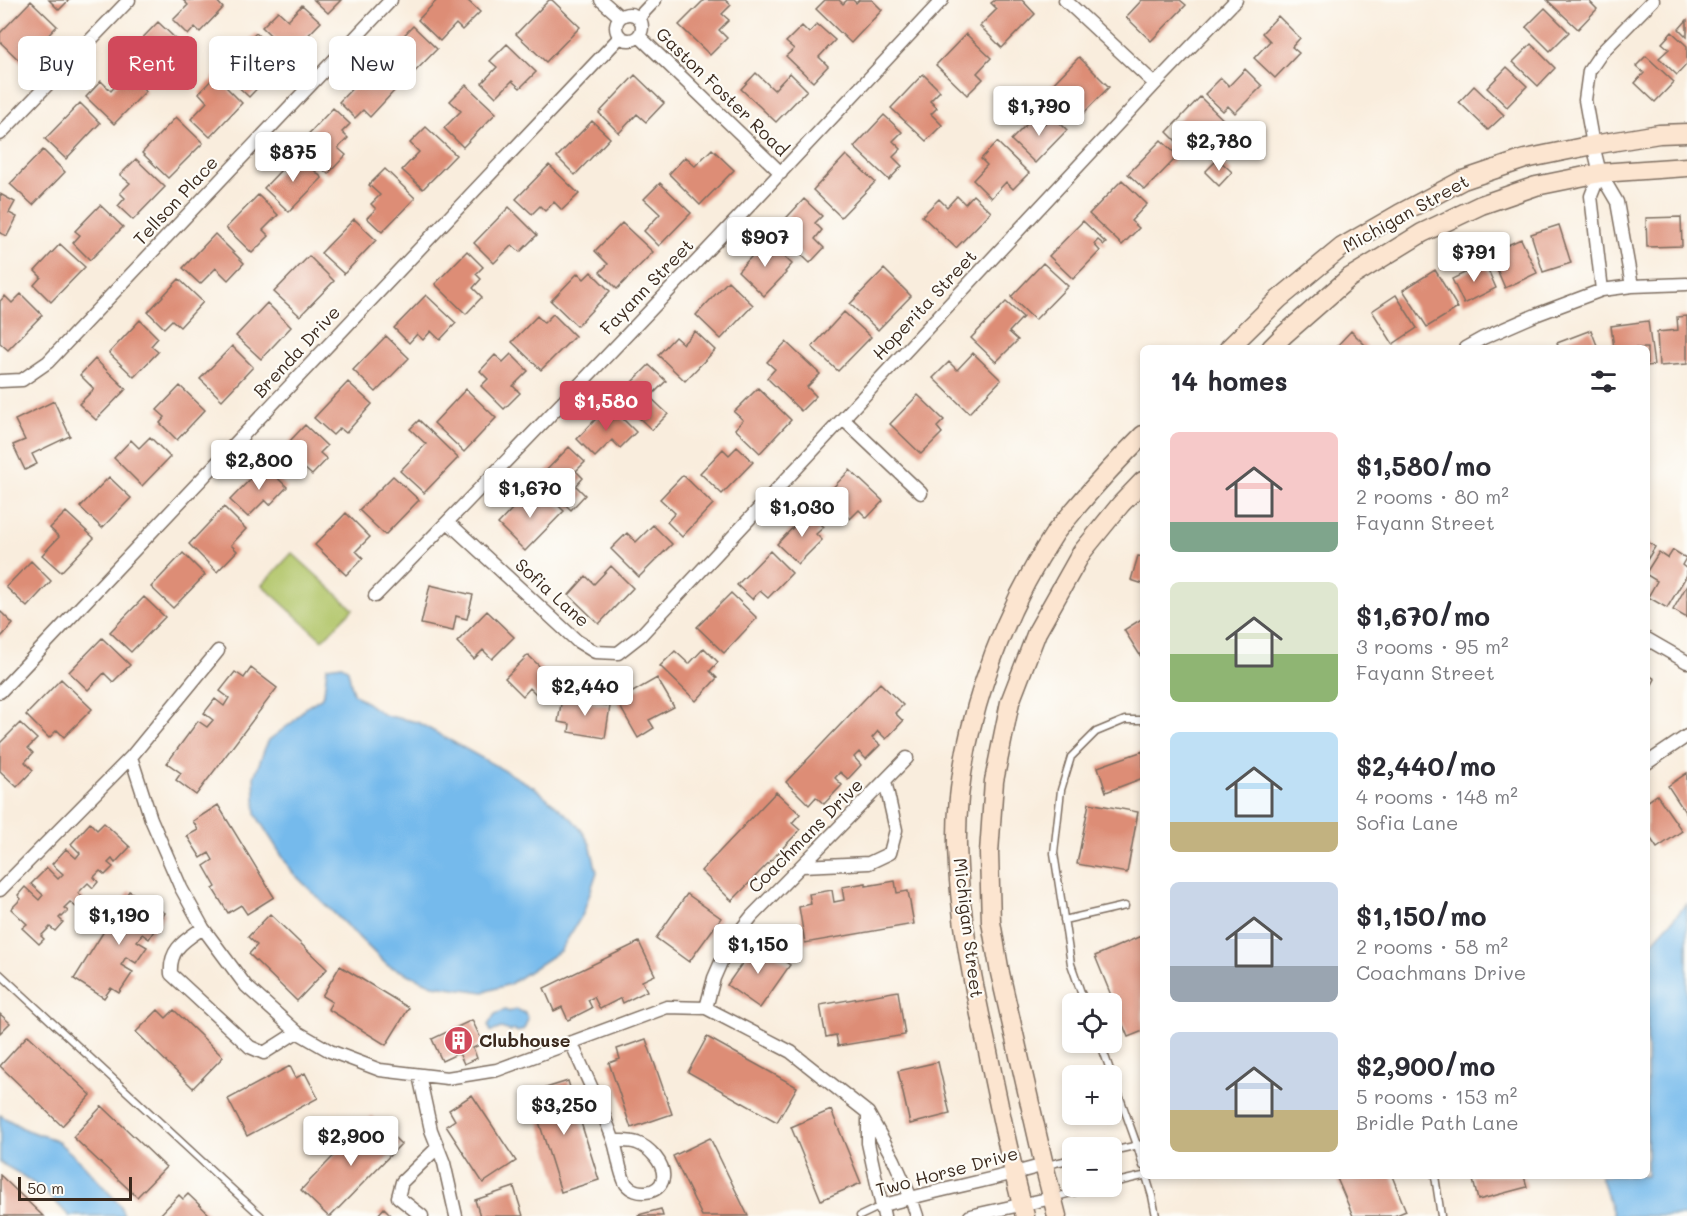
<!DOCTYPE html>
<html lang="en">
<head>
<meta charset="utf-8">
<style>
	:root { --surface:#fff; --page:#f2f2f3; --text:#2b2b33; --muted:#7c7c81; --accent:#d1495b }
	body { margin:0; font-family:Mali,sans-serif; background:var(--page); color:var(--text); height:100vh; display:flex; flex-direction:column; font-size:22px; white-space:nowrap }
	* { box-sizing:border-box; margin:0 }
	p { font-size:20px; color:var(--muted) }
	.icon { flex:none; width:33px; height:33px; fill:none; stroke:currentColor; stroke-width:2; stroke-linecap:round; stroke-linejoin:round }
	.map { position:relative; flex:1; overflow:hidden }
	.drawer { position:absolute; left:1140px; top:345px; width:510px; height:834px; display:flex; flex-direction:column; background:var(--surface); border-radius:9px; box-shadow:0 3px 9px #0003 }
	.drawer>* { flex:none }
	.guide { position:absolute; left:18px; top:36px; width:570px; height:54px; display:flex; gap:12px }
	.buttons { position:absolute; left:1062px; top:993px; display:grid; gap:12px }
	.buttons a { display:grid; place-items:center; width:60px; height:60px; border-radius:9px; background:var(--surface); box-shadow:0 3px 9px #0003; font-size:30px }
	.scale { position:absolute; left:18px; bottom:15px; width:114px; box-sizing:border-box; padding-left:6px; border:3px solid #3b2a1e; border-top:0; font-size:16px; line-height:21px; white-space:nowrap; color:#3b2a1e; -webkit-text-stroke:4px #fdfcf7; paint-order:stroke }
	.price { position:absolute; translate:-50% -51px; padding:0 14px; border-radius:6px; background:#fff; color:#222; font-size:20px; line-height:39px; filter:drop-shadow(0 2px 3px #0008) }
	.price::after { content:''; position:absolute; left:50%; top:36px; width:18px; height:14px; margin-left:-9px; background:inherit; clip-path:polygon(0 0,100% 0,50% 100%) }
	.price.on { background:var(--accent); color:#fff }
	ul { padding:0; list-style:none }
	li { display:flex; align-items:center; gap:18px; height:150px; padding:0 30px }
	li span { display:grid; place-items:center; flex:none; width:168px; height:120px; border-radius:9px; color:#555 }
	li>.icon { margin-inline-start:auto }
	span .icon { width:72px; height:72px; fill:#fffc; stroke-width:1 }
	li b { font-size:26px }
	h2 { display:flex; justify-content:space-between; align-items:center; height:72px; padding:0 30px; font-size:26px }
	.tag { padding:0 21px; border-radius:9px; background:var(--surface); box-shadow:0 3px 9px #0003; font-size:21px; line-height:54px }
	.tag.on { background:var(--accent); color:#fff }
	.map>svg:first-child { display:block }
	.green { fill:#b2c66a; stroke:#767844; stroke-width:1.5 }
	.water { fill:#75baec; stroke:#587285; stroke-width:1.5 }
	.building { fill:#dd8d76 }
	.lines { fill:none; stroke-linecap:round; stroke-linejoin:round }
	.lane-casing { stroke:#7e6e61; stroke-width:9 }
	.street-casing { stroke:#7e6e61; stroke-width:15 }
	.secondary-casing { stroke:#7e6e61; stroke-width:21 }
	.lane { stroke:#fff; stroke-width:6 }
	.street { stroke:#fff; stroke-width:12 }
	.secondary { stroke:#fce5d0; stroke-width:18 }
	.labels { text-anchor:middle; stroke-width:4.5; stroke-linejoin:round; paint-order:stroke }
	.street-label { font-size:18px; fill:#3b2a1e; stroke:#fdfcf7 }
	.poi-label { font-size:18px; font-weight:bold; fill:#3b2a1e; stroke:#fdfcf7; text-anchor:start }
</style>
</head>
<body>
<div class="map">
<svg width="1687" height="1216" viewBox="0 0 1687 1216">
	<rect width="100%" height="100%" fill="#fdfcf7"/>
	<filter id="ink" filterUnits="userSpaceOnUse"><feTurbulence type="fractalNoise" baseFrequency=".0167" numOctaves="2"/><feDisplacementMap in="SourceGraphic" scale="12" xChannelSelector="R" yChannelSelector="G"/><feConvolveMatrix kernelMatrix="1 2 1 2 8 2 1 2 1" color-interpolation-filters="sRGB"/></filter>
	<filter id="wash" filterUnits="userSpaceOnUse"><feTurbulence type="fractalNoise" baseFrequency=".008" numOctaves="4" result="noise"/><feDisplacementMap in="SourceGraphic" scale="24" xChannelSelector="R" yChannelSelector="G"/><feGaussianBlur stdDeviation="1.35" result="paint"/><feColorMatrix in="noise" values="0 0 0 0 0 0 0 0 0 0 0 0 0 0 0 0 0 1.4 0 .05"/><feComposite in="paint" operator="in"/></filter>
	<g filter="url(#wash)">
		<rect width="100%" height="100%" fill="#f9eddd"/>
		<path class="green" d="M292 553 353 609 322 640 262 585Z"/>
		<path class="water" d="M342 665 348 670 353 693 384 715 417 722 534 787 572 819 582 831 590 844 597 872 583 914 560 951 510 984 484 992 433 985 387 965 292 872 256 815 254 777 265 748 269 740 294 721 305 708 321 698 324 693 327 667Z
			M1687 904V1216H1614L1600 1176H1647V948Z
			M516 1009 525 1013 528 1019 524 1029 518 1032 514 1030 510 1031 501 1028 491 1032 488 1025 495 1014 505 1010 509 1012Z
			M0 1115 26 1130 56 1140 82 1163 120 1205 124 1216H69C49 1194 27 1176 0 1163Z"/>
		<g id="blocks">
			<path class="building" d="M49 0H69L59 10Z
				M183 0H216L223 8 200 32 195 27 188 35 173 20 188 5Z
				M314 0H341L328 13Z
				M437 0H467L480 12 462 30 456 24 440 41 418 20Z
				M549 0H552L580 27 546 62 516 34Z
				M704 0H725L731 5 722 14 729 20 719 30 727 38 710 55 679 25Z
				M825 0H839L843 4 847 0H853L856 3 859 0H872L882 10 851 43 816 9Z
				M995 0H1022L1035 14 1002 48 980 26 997 9 991 3Z
				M1142 0H1180L1186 5 1151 41 1126 17Z
				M1547 0H1588L1597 9 1578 29Z
				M31 1 57 26 22 63 0 42V33Z
				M302 5 321 22 290 54 262 27 278 11 288 20Z
				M1545 8 1569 32 1550 51 1526 27Z
				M1278 16 1300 38 1292 47 1299 53 1275 78 1254 58 1270 41 1262 33Z
				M1687 20V37L1679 29Z
				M158 22 177 40 168 49 173 54 149 78 126 55Z
				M817 24 835 40 819 57 828 66 813 82 786 56 794 49 786 42 802 26 809 33Z
				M413 26 437 49 403 84 379 61Z
				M1672 32 1687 46V64L1677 75 1659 58 1669 49 1662 43Z
				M256 33 284 60 249 97 221 70Z
				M966 34 991 58 977 73 983 79 967 95 936 65Z
				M507 44 536 72 520 88 512 81 496 97 482 83 497 67 490 61Z
				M1531 44 1555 68 1538 86 1513 62Z
				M1646 56 1674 82 1655 102 1635 83 1644 73 1636 66Z
				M1079 57 1109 87 1077 120 1047 90Z
				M373 67 396 89 370 117 363 110 355 118 339 102Z
				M1507 67 1527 86 1507 107 1487 88Z
				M1245 69 1262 86 1235 113 1228 106 1223 111 1205 94 1221 78 1229 86Z
				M127 73 146 91 114 124 86 97 101 81 111 91Z
				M756 73 774 90 790 73 807 90 776 122 741 89Z
				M923 74 940 91 930 101 937 108 931 114 942 125 926 141 891 108Z
				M635 75 664 103 646 122 637 114 619 133 599 113Z
				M215 76 242 103 210 137 191 119 207 102 199 93Z
				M466 85 496 113 463 147 444 128 461 111 450 101Z
				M1474 86 1504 115 1488 130 1459 102Z
				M1200 97 1232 128 1207 153 1199 145 1190 155 1167 132Z
				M80 103 100 123 66 159 45 139Z
				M333 108 350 124 342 132 348 138 338 148 346 155 328 174 298 145Z
				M884 115 902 132 893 141 901 149 893 157 902 166 889 180 854 147Z
				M1052 115 1067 130 1035 163 1011 140 1035 116 1044 124Z
				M176 117 203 143 168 178 142 153Z
				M592 121 610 138 575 175 557 157Z
				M426 127 456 155 423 189 402 170 419 152 410 143Z
				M1161 140 1178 156 1145 190 1128 174Z
				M997 142 1029 173 1013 189 1006 182 991 198 973 180 987 165 981 159Z
				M712 149 734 170 700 205 669 174 685 157 695 166Z
				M43 150 65 172 33 205 10 184Z
				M297 153 322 178 289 212 264 188Z
				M846 155 875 182 841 217 813 190Z
				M136 159 165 187 133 220 118 206 125 198 120 193 130 183 120 175Z
				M1218 159 1232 172 1219 186 1205 172Z
				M549 165 579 194 562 210 554 202 545 211 540 206 532 214 516 199Z
				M385 169 415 198 382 232 367 218 376 209 371 204 380 195 369 185Z
				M1122 180 1147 204 1131 221 1139 228 1122 245 1089 214Z
				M660 183 691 213 659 246 644 231 660 214 644 199Z
				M0 194 15 202 9 213 17 217 7 236 0 233Z
				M258 195 278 215 263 230 269 236 252 253 226 228Z
				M973 195 991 212 956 248 922 216 939 199 947 207 957 196 965 204Z
				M804 199 822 216 815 223 822 230 815 239 824 248 810 263 775 230Z
				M100 205 123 227 90 260 73 243 80 235 75 231Z
				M509 207 537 235 520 252 512 245 494 263 474 243Z
				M1681 217 1682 246 1647 247 1646 218Z
				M354 219 376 240 344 274 321 253Z
				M1083 221 1106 243 1104 245 1098 240 1094 244 1100 251 1073 279 1049 256Z
				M622 223 653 252 617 289 600 272 608 264 595 251Z
				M1559 225 1571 263 1543 272 1531 234Z
				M215 234 244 263 228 280 216 268 200 284 183 268Z
				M1521 239 1537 273 1505 288 1490 253Z
				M767 240 792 264 785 272 786 273 764 296 738 271Z
				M60 244 85 267 51 302 34 285 41 277 35 271Z
				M467 251 483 267 476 274 481 279 473 288 482 297 466 314 435 284Z
				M309 256 334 281 300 316 274 292Z
				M1043 263 1068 286 1035 320 1011 297Z
				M1485 263 1496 288 1464 304 1452 279Z
				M884 269 911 296 878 330 850 304Z
				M1435 270 1458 308 1427 327 1403 290Z
				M591 272 610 291 577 326 551 301 578 273 584 279Z
				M179 279 203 302 180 327 172 320 164 328 148 312Z
				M728 281 753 305 721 339 696 315Z
				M21 294 42 315 8 350 0 343V301L5 296 12 303Z
				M426 295 456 323 440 340 431 331 423 340 417 334 409 343 394 328Z
				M1396 295 1417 328 1393 344 1372 311Z
				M1006 302 1023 317 1009 332 1018 340 996 362 971 338Z
				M267 303 291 327 261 359 236 336Z
				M844 312 871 337 838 371 812 347Z
				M553 314 575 336 541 370 512 342 537 316 544 323Z
				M1687 316V364L1659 366 1657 332 1678 330 1677 317Z
				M140 320 158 338 151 346 158 352 134 377 109 353Z
				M1648 321 1654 365 1647 366V348H1614L1611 326Z
				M1591 330 1598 348H1559L1557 343Z
				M695 331 715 350 685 381 658 355 675 337 683 344Z
				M1351 331 1368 348H1335Z
				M386 336 409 358 376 392 353 370Z
				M786 342 820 374 807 387 816 396 801 411 767 378 775 369 767 362Z
				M232 346 253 367 222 400 200 379Z
				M973 353 1001 380 969 413 933 378 949 362 957 370Z
				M511 354 528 371 513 386 520 393 504 409 481 386 488 379 480 371 495 355 503 362Z
				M95 359 126 389 96 420 79 404 94 389 80 375Z
				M649 365 666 381 650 397 668 414 652 430 617 397Z
				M348 382 372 404 346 433 340 428 333 435 314 418Z
				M180 386 205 410 177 440 160 423 165 417 157 410Z
				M758 388 791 420 760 453 735 429 743 420 734 412Z
				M466 389 496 418 464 452 434 423Z
				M918 395 944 420 937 427 942 433 921 454 890 424Z
				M54 401 70 436 32 454 37 464 25 470 13 445 25 440 15 420Z
				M609 405 636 432 620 448 612 440 595 457 577 439Z
				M419 420 458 458 424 493 400 471 426 444 410 429Z
				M305 425 327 446 320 453 327 459 312 475 304 468 296 476 282 462 296 449 289 442Z
				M150 437 170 457 142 486 114 458 131 440 139 448Z
				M569 447 585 462 576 471 583 478 576 486 585 495 571 510 538 479Z
				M737 447 753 462 722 494 700 473 723 449 729 455Z
				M264 465 287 487 270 505 265 500 248 517 230 500Z
				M850 470 883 501 867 518 859 510 850 519 843 512 834 521 817 504Z
				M683 475 713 504 682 537 667 522 675 513 660 499Z
				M393 476 419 500 385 535 359 510Z
				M109 477 131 498 102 528 80 507Z
				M530 490 538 498 544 492 564 511 525 551 498 524Z
				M224 507 246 529 231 545 237 551 217 572 189 544Z
				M66 512 94 538 61 572 42 555 59 537 50 528Z
				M808 512 824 527 816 534 822 540 798 564 777 544Z
				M346 513 370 537 356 551 363 558 346 575 315 545Z
				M653 525 672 544 639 577 611 549 627 533 636 542Z
				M1647 541 1655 547 1647 560Z
				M1673 550 1686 558 1682 565 1687 569V575L1667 608 1648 597 1657 581 1647 575V571L1659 552 1668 558Z
				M770 551 792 573 768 598 760 591 752 599 737 585Z
				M183 553 205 575 173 608 151 587Z
				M1138 556 1143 557V584L1131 580Z
				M31 561 51 581 27 607 6 587Z
				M611 566 633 588 599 624 569 595 586 576 594 584Z
				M430 585 473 595 467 619 456 616 453 631 421 624Z
				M1687 585V618L1673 610Z
				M731 593 757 618 724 653 697 627Z
				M144 597 165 617 131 652 110 632Z
				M0 611 13 624 0 638Z
				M487 611 514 637 492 659 483 650 474 659 457 642Z
				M1143 618V660L1124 630Z
				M102 638 130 665 113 682 104 673 88 690 69 672Z
				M704 648 718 662 710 671 717 678 696 701 660 666 675 651 689 664Z
				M528 655 559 685 543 701 530 688 523 696 505 678Z
				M251 668 277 688 196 795 176 780 181 773 167 763 198 721 207 727 213 720 204 713 215 699 224 706 229 698 220 691 235 672 244 678Z
				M1647 674 1655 679 1647 694Z
				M657 678 674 707 649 720 654 728 638 738 617 701Z
				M61 679 92 709 64 737 57 730 49 738 26 715Z
				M880 683 903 705 895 713 903 721 886 739 878 731 872 738 880 745 866 759 859 752 854 757 861 765 848 779 840 772 835 778 842 785 824 804 816 797 809 805 786 782Z
				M562 698 610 706 605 738 569 732 570 724 558 722Z
				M20 723 37 739 28 748 33 753 25 762 33 770 17 787 0 771V743Z
				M1143 751V778L1106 792 1098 767Z
				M1687 773V815L1668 786Z
				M776 792 800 814 792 823 800 830 732 901 701 871Z
				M1657 795 1682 831 1657 848 1647 833V802Z
				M1089 803 1138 812 1127 873 1077 864Z
				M218 805 274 897 247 914 241 905 228 913 213 889 216 887 204 866 213 860 209 853 201 858 187 836 198 830 193 821Z
				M90 823 97 830 104 823 130 847 115 863 112 859 108 863 113 867 105 875 100 871 94 877 98 882 93 888 88 883 78 893 84 899 76 907 70 902 64 908 68 911 62 917 61 916 59 918 63 922 55 931 50 927 41 936 44 939 39 944 22 928 27 924 11 909 21 899 18 895 25 887 39 900 43 895 31 884 47 868 58 879 63 874 52 864 66 849 76 858 80 853 71 844Z
				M895 881 897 893 908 891 914 924 805 943 799 907 811 904 809 894 832 890 834 902 844 900 842 887 866 883V886Z
				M129 891 165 913 149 939 142 934 137 941 147 947 136 963 126 957 121 965 133 972 119 993 111 988 104 998 74 979Z
				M687 894 721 918 689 962 656 938Z
				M270 914 327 969 297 1001 249 954 257 945 248 937Z
				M1141 936 1143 942V1031L1128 1037 1095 956Z
				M639 942 655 975 642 981 647 991 623 1003 621 998 600 1009 594 997 588 1000 592 1008 568 1020 562 1007 554 1011 544 988Z
				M757 942 790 965 760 1008 727 985Z
				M340 966 409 1008 386 1045 328 1009 332 1002 322 996Z
				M898 991 905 1035 838 1046 836 1035 826 1037 820 1005Z
				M158 1010 166 1018 174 1010 223 1057 193 1088 136 1032Z
				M0 1014 10 1023 0 1033Z
				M472 1020 483 1043 473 1048 477 1058 464 1064 459 1053 442 1061 432 1039Z
				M28 1035 91 1095 62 1126 0 1066Z
				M707 1037 797 1087 777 1122 688 1072Z
				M646 1039 672 1114 631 1128 609 1063 620 1059 617 1049Z
				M938 1062 950 1114 910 1124 898 1071Z
				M290 1066 296 1078 305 1073 318 1098 247 1136 228 1099Z
				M568 1081 599 1180 561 1192 530 1093Z
				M472 1095 516 1161 483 1183 446 1126 455 1120 449 1110Z
				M102 1106 166 1167 137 1197 73 1137Z
				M831 1110 861 1183 821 1200 791 1127Z
				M372 1116 401 1144 331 1216H328L301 1190Z
				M710 1138 748 1216H702L673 1156Z
				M0 1175 43 1216H0Z
				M1336 1176H1392L1406 1211 1394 1216H1353Z
				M1472 1176H1524L1527 1187 1478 1200Z
				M514 1187 523 1216H480L475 1200Z
				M188 1194 211 1216H159L179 1195 183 1199Z
				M384 1208 392 1216H377Z
				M661 1209 663 1216H638V1215Z"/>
		</g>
	</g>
	<g filter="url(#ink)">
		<use href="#blocks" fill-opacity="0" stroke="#7e6e61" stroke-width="1.5"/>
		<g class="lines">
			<defs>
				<path id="lane" d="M1064 920 1125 906
					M0 974 261 1216
					M1085 1004 1071 964 1054 853 1061 790 1071 757 1096 732 1125 720H1143
					M1100 1042 1137 1145 1143 1166
					M1112 1151 1143 1144
					M1047 1165 1072 1159
					M1146 1176 1152 1196 1156 1216
					M1435 1176 1441 1216
					M1112 1183 1143 1176
					M1056 1197 1099 1186
					M860 1216 881 1206"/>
				<path id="street" d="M601 0 620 17
					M1065 0 1155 84
					M616 27a13 13 0 1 1 26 0a13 13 0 1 1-26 0Z
					M638 18 655 0
					M639 36 781 173
					M0 134 129 0
					M1600 173 1591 196 1602 290
					M1632 286 1617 202 1600 173 1593 145 1585 100 1589 71 1602 52 1653 0
					M1465 348 1483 338 1538 314 1602 290 1632 286 1687 284
					M0 381 22 380 48 362 391 0
					M843 419 921 493
					M448 522 577 641 595 652 618 653 641 635 1155 84 1236 0
					M375 596C567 400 755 201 942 0
					M1647 639 1687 662
					M218 651 131 757 151 819 181 888 203 928 246 986 297 1032 330 1051 380 1070 447 1078 497 1070 667 1007 706 1008 791 1052 868 1113 894 1160 911 1198 917 1216
					M0 692 620 37
					M1647 763 1687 736
					M802 866 869 863 890 853 896 830 885 781
					M0 890 131 757
					M203 928C184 941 169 949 171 974L250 1047 264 1053 297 1032
					M706 1008 714 978 728 946 752 916 907 758
					M571 1042C585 1074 601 1106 613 1139 618 1152 619 1173 626 1184 635 1196 660 1195 663 1178 665 1164 649 1147 637 1143 630 1140 622 1141 614 1141
					M419 1075 431 1130 444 1163 456 1216
					M868 1114V1143L884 1216
					M881 1206C935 1190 990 1181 1044 1165
					M422 1216 398 1197 402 1182 438 1147
					M970 1216 1052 1198"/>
				<path id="secondary" d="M1229 348 1279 299 1342 247 1399 214 1463 180 1525 159 1593 145 1659 134 1687 133
					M1271 348 1285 334 1349 278 1422 233 1481 205 1536 186 1600 173 1687 167
					M1025 1216C1010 1162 999 1107 988 1052 973 984 959 916 957 846 955 741 998 620 1055 533 1061 525 1069 517 1075 509 1097 483 1119 459 1143 435
					M1057 1216 1044 1165 1000 973 991 922 989 853 994 781 1010 702 1037 632 1082 552 1121 504 1143 481"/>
			</defs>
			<use href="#lane" class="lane-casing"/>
			<use href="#street" class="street-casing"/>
			<use href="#secondary" class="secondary-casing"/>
			<use href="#lane" class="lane"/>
			<use href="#street" class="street"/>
			<use href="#secondary" class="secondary"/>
		</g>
	</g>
	<defs>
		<symbol id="building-disc" viewBox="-11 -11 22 22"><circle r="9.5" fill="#d1495b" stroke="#fdfcf7"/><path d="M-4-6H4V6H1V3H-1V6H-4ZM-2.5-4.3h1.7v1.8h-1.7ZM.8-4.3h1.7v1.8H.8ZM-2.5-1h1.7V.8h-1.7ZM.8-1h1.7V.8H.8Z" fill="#fff"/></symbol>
	</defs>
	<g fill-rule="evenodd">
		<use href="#building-disc" x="442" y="1024" width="33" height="33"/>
	</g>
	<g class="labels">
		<g class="street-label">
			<text transform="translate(722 92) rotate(44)" y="6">Gaston Foster Road</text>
			<text transform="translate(176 201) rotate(-47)" y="6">Tellson Place</text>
			<text transform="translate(1406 214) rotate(-29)" y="6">Michigan Street</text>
			<text transform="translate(647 287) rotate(-46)" y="6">Fayann Street</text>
			<text transform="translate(925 305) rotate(-47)" y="6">Hoperita Street</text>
			<text transform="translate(297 352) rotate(-47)" y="6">Brenda Drive</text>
			<text transform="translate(552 593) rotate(42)" y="6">Sofia Lane</text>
			<text transform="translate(806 836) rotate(-45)" y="6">Coachmans Drive</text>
			<text transform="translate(968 928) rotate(83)" y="6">Michigan Street</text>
			<text transform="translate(947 1172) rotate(-15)" y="6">Two Horse Drive</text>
		</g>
		<g class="poi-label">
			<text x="479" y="1047">Clubhouse</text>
		</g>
	</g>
</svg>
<div class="buttons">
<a><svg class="icon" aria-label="locate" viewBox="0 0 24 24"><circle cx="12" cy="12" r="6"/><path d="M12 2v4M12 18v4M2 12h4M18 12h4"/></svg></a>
<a>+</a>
<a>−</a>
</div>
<div class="scale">50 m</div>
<b class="price" style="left:1039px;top:137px">$1,790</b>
<b class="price" style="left:1219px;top:172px">$2,780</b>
<b class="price" style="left:293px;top:183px">$875</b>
<b class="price" style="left:765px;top:268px">$907</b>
<b class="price" style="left:1474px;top:283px">$791</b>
<b class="price on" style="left:606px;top:432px">$1,580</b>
<b class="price" style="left:259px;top:491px">$2,800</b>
<b class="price" style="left:530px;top:519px">$1,670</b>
<b class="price" style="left:802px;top:538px">$1,030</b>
<b class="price" style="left:585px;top:717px">$2,440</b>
<b class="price" style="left:119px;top:946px">$1,190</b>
<b class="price" style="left:758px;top:975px">$1,150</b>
<b class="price" style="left:564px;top:1136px">$3,250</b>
<b class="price" style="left:351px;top:1167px">$2,900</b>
<div class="guide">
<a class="tag">Buy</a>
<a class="tag on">Rent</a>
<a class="tag">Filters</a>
<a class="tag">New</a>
</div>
<section class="drawer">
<h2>14 homes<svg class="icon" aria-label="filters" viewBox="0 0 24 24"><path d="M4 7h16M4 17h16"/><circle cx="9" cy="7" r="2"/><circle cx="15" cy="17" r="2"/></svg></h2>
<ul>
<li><span style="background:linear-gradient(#f6c9c9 75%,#7fa58c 0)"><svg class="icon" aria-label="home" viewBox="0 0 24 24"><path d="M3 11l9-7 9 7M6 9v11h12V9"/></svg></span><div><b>$1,580/mo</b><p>2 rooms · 80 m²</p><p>Fayann Street</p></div></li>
<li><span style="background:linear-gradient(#dfe7d0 60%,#8fb573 0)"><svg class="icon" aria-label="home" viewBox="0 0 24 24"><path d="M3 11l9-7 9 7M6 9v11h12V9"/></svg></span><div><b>$1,670/mo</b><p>3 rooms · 95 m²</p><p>Fayann Street</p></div></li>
<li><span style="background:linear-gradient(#bfe0f5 75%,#c2b280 0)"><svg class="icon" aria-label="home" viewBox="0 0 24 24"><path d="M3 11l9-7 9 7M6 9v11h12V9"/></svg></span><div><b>$2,440/mo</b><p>4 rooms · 148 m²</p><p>Sofia Lane</p></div></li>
<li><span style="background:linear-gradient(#c9d6e8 70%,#9aa5b1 0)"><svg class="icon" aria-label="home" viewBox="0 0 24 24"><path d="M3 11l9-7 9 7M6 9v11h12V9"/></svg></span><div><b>$1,150/mo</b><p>2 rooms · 58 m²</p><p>Coachmans Drive</p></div></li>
<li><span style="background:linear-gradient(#c9d6e8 65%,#c2b280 0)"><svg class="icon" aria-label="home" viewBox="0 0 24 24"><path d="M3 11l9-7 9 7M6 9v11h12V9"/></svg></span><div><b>$2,900/mo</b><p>5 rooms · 153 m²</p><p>Bridle Path Lane</p></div></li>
</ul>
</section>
</div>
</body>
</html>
